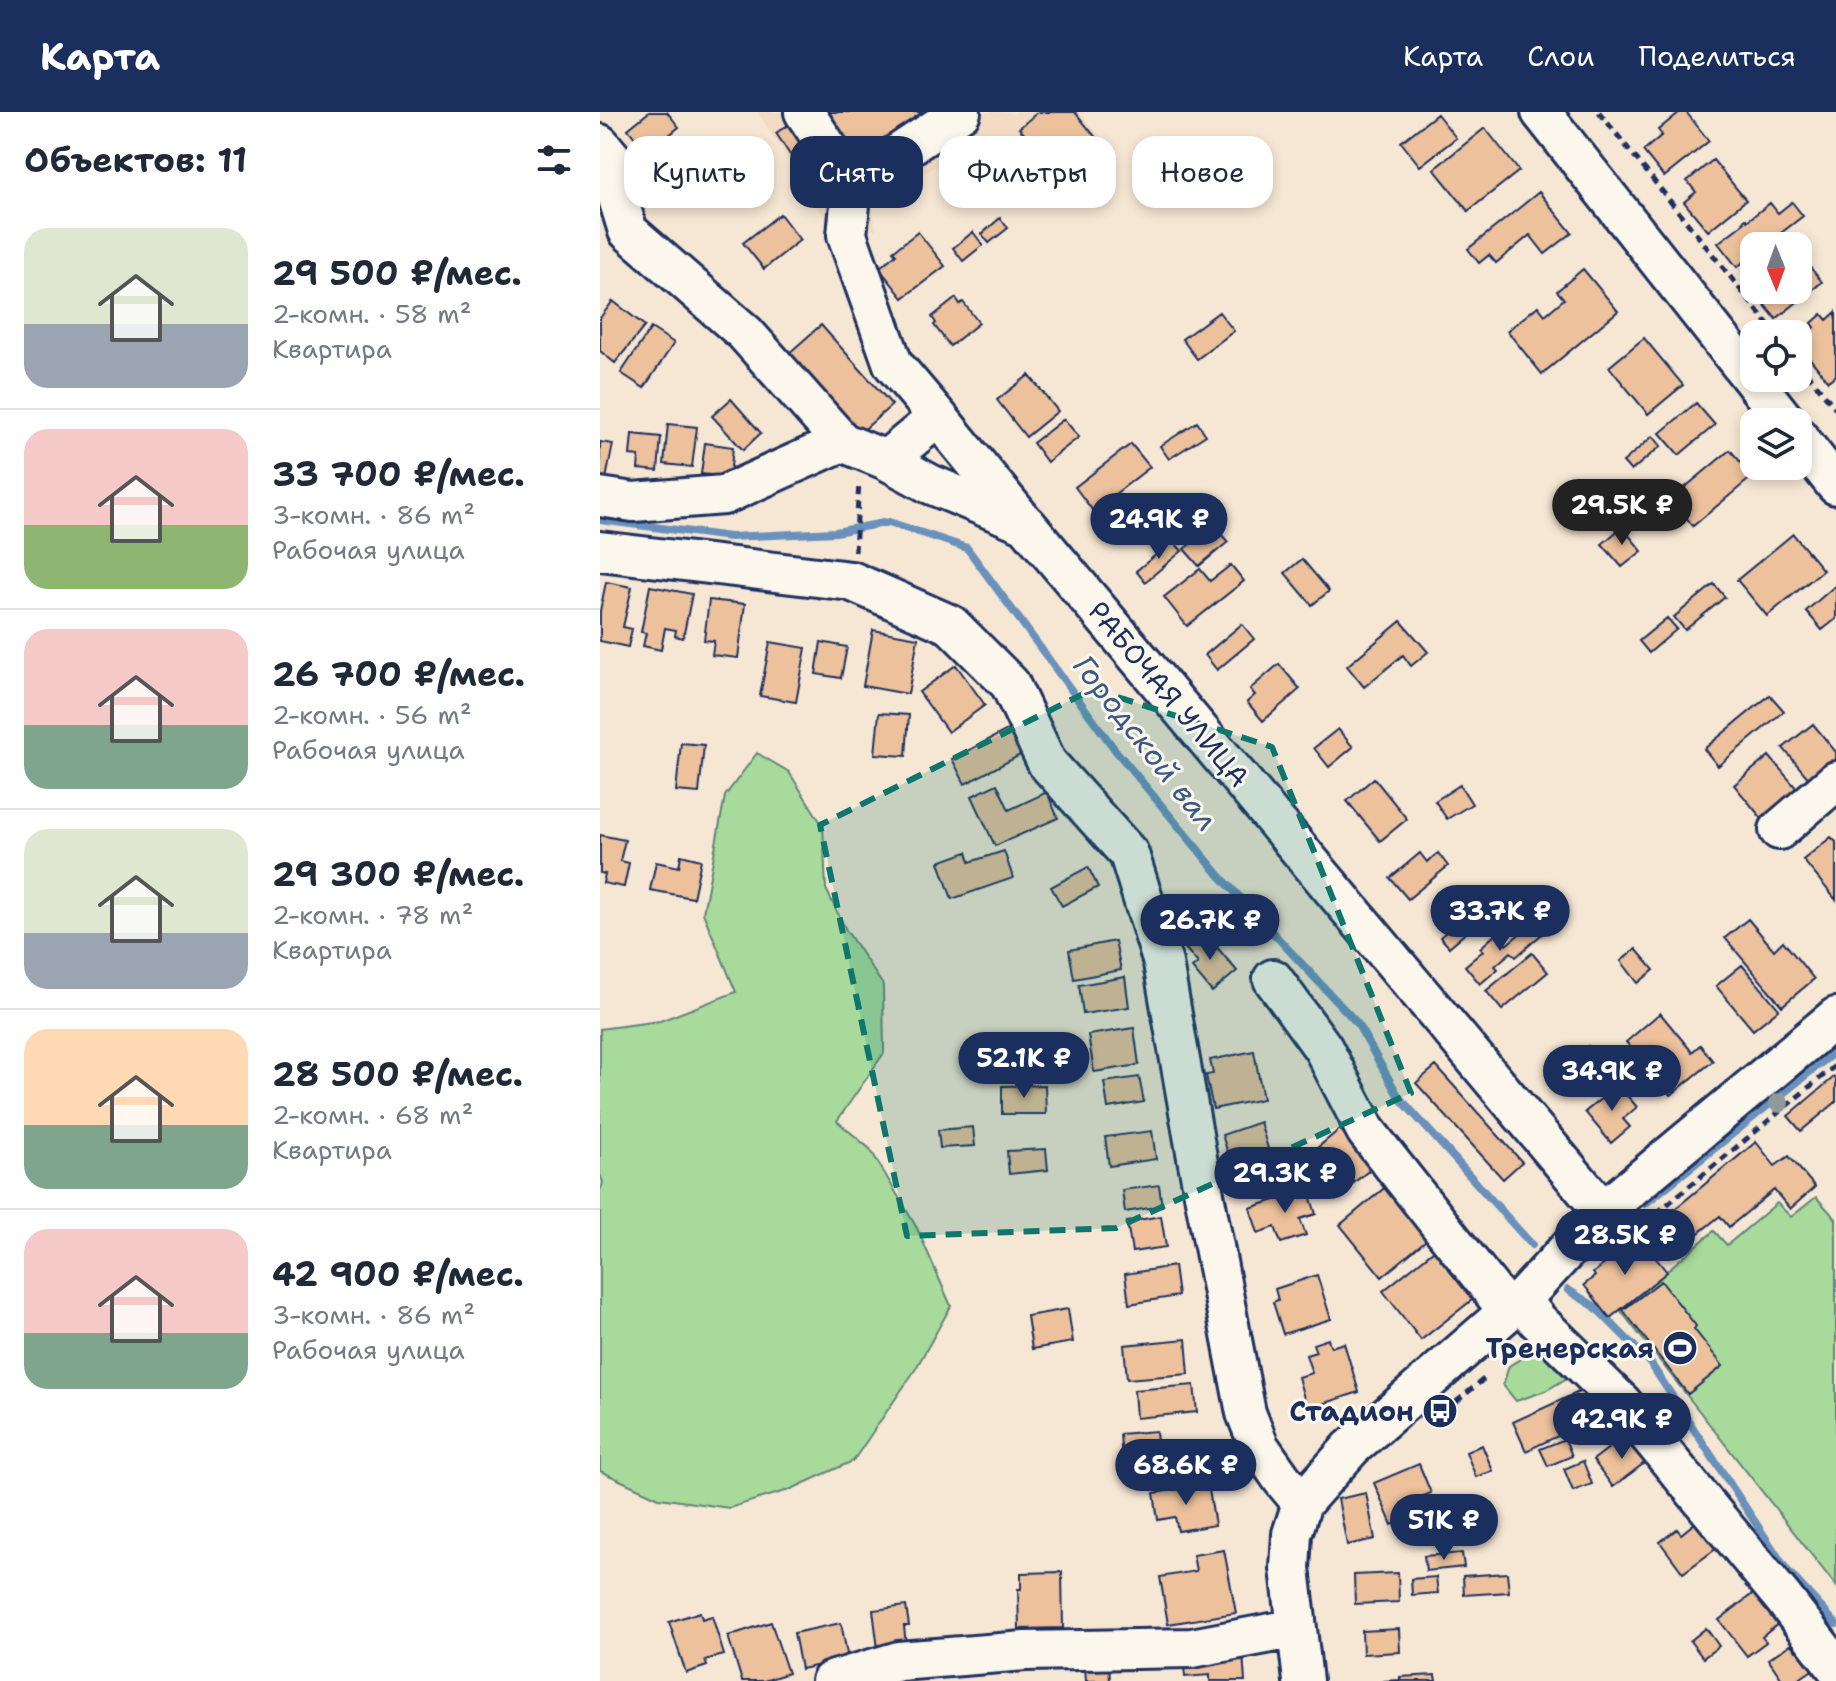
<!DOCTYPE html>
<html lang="ru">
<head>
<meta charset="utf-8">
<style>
	:root { --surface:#fff; --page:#f2f2f3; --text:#1f2937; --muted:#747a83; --line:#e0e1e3; --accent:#1b2f5e }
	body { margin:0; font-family:"Shantell Sans",sans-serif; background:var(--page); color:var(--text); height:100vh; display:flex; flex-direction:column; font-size:30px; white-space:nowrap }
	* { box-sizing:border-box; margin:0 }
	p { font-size:26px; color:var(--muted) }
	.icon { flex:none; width:44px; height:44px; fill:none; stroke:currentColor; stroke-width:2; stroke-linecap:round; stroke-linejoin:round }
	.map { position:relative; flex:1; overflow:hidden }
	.sheet { display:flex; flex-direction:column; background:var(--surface); width:600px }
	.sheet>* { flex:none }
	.top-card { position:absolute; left:24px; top:24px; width:760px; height:72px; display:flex; gap:16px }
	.needle { width:52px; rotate:179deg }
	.buttons { position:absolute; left:1140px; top:120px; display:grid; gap:16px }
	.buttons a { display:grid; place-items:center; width:72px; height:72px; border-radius:16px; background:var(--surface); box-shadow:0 4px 12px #0003; font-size:40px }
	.price { position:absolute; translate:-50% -68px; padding:0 18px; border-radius:28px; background:var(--accent); color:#fff; font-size:26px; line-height:52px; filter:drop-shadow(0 2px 4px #0008) }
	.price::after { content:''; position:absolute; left:50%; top:48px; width:24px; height:18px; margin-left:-12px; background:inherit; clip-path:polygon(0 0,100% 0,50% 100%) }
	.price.on { background:#222; color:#fff }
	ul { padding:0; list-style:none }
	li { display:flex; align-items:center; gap:24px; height:200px; padding:0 24px }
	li+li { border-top:2px solid var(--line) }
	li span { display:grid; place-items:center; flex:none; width:224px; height:160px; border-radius:24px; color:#555 }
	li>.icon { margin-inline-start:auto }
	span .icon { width:96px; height:96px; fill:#fffc; stroke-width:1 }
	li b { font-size:34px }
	h2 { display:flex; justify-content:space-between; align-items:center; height:96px; padding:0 24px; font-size:34px }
	.chip { padding:0 28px; border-radius:24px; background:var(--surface); box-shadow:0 4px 12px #0003; font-size:28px; line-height:72px }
	.chip.on { background:var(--accent); color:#fff }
	header { display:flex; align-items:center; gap:48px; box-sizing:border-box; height:112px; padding:0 40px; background:var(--accent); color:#fff }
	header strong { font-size:38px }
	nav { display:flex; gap:44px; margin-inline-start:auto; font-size:28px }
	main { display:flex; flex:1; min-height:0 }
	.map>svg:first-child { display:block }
	.built { fill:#f3dcc3 }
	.green { fill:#a8da9b; stroke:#62847c; stroke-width:2 }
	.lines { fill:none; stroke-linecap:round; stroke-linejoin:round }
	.stream { stroke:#6a90bc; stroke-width:8 }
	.building { fill:#ecc19c; stroke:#1b2f5e; stroke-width:2 }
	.minor-casing { stroke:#1b2f5e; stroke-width:44 }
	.path { stroke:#1b2f5e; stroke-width:5; stroke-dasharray:8 6; stroke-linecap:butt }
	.minor { stroke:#fbf7ec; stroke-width:38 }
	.tree { fill:#91999b }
	.marked { fill:#0f766e; fill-opacity:0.2; stroke:#0f766e; stroke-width:6; stroke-dasharray:16 10; stroke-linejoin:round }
	.labels { text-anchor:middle; stroke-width:6; stroke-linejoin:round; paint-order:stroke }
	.street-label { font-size:28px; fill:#1b2f5e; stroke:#fbf7ec }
	.poi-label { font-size:28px; font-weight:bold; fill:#1b2f5e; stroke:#fbf7ec; text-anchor:end }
	.water-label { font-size:30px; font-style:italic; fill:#3c5885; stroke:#fbf7ec }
</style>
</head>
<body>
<header>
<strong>Карта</strong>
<nav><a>Карта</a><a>Слои</a><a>Поделиться</a></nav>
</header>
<main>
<section class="sheet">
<h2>Объектов: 11<svg class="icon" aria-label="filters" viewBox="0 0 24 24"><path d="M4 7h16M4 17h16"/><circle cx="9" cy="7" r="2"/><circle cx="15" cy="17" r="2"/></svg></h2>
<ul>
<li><span style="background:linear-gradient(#dfe7d0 60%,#9aa5b1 0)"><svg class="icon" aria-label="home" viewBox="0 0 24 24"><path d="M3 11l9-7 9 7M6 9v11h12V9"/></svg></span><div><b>29 500 ₽/мес.</b><p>2-комн. · 58 m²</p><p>Квартира</p></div></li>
<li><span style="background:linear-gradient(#f6c9c9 60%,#8fb573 0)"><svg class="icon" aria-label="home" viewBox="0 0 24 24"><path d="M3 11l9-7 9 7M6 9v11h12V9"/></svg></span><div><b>33 700 ₽/мес.</b><p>3-комн. · 86 m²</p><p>Рабочая улица</p></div></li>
<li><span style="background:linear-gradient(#f6c9c9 60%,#7fa58c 0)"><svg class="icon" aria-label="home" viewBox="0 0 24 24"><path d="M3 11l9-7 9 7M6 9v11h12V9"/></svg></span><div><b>26 700 ₽/мес.</b><p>2-комн. · 56 m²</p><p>Рабочая улица</p></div></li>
<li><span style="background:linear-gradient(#dfe7d0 65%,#9aa5b1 0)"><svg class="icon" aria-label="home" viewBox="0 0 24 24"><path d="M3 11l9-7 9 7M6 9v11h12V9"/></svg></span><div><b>29 300 ₽/мес.</b><p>2-комн. · 78 m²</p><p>Квартира</p></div></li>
<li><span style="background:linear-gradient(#ffd9b3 60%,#7fa58c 0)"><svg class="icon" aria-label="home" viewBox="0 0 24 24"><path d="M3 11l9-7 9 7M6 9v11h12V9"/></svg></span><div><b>28 500 ₽/мес.</b><p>2-комн. · 68 m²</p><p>Квартира</p></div></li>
<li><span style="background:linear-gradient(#f6c9c9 65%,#7fa58c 0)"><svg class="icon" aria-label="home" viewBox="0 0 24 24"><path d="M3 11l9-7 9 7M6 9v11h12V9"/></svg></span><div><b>42 900 ₽/мес.</b><p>3-комн. · 86 m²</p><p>Рабочая улица</p></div></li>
</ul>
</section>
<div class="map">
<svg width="1236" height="1569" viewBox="0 0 1236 1569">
	<rect width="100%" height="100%" fill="#f6e7d4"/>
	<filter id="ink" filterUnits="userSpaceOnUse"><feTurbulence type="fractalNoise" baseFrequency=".0125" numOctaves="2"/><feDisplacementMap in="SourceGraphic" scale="16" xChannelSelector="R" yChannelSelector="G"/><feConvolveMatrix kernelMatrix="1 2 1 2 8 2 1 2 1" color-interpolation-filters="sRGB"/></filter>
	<g filter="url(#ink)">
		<path class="built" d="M157 0H409L412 2 416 0H479L506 31 447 82 388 24 272 92 276 118 257 120 237 125Z"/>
		<path class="green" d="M157 641 189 660 223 714 226 777 246 818 283 873 284 941 237 1009 270 1037 317 1116 351 1194 315 1258 253 1349 189 1378 129 1396 59 1386 0 1359V1079L3 1071 0 1062V917L60 909 136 880 103 801 125 684Z
			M1216 1085 1236 1107V1474L1020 1198 1114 1119 1127 1133 1177 1091 1191 1105Z
			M935 1238 961 1252 967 1266 945 1279 916 1289 903 1273 909 1254Z"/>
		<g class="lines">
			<path class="stream" d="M0 408 130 425 236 420 289 410 367 436 516 639 620 764 757 911 799 985 932 1133
				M1045 1092 1236 939
				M968 1178 994 1194 1049 1249 1186 1457 1236 1512"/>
		</g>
		<path class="building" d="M49 0H67L79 15 47 41 28 17Z
			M226 0H342L260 52Z
			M438 0H475L502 33 447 78 431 59 445 47 419 16Z
			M1080 0H1086L1109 29 1064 65 1043 39 1062 23 1058 18Z
			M837 2 856 26 820 54 801 30Z
			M191 11 206 33 190 43 176 21Z
			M885 16 919 59 868 99 834 57Z
			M113 38 126 55 85 88 71 71Z
			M1113 48 1146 88 1108 119 1084 90 1096 80 1087 69Z
			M939 80 972 121 945 142 930 123 896 151 889 143 879 151 868 137Z
			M1192 90 1203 104 1164 134H1154V142L1137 155 1118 131 1144 111 1143 109 1146 107 1147 109 1170 91 1178 101Z
			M180 102 200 128 164 157 143 131Z
			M400 106 408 116 389 131 382 122Z
			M318 120 345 154 303 186 279 156 296 142 293 139Z
			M373 120 383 133 363 149 353 136Z
			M1198 140 1222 170 1176 207 1151 176 1154 174V178H1198Z
			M983 157 1018 199 942 262 907 219 938 194 945 203 964 187 957 179Z
			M356 186 360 192 363 190 379 211 350 234 334 213 336 211 332 205Z
			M13 189 45 214 15 251 0 239V206Z
			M619 200 634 219 597 247 582 227Z
			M1236 200V263L1228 269 1198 232V229L1215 215 1212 211 1222 202 1227 208Z
			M221 213 292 293 259 322 188 242Z
			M51 216 74 231 44 276 21 261Z
			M1044 226 1083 273 1048 302 1009 255Z
			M429 263 458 299 426 325 397 288Z
			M131 287 161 321 143 338 112 304Z
			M1096 291 1115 313 1079 343 1060 321Z
			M464 307 479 325 447 350 433 331Z
			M597 310 606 323 569 347 560 334Z
			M68 312 97 315 92 355 64 352Z
			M32 322 61 325 58 359 38 357 39 344 30 343Z
			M1053 324 1061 334 1031 359 1023 350Z
			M0 330 13 332 5 372 0 371Z
			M105 331 133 335 130 365 101 362Z
			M531 332 550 355 493 399 475 375Z
			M1130 338 1153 364 1093 414 1085 404 1073 413 1059 397Z
			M532 388 546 404 514 430 501 414Z
			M613 413 628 430 599 454 584 437Z
			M1022 415 1042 439 1022 455 1002 432Z
			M1193 422 1223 458 1167 504 1137 468Z
			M573 429 582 439 545 470 536 459Z
			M702 447 729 479 712 493 685 461Z
			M631 453 644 469 587 514 564 485 600 457 610 469Z
			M6 470 32 475 23 515 32 517 28 535 0 529V499Z
			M1114 472 1125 485 1085 518 1074 505Z
			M1236 473V507L1222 518 1206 499Z
			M50 474 92 482 83 526 75 524 76 518 65 516 61 538 43 534 46 521 41 520Z
			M109 488 145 492 138 546 112 543 114 529 104 528Z
			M1067 506 1077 517 1049 541 1039 529Z
			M801 509 828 540 811 554 803 543 764 575 747 554Z
			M642 512 654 527 617 558 605 543Z
			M273 518 318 526 308 582 263 574Z
			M170 530 206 536 196 590 160 584Z
			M221 530 247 535 241 566 216 562Z
			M679 552 700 577 663 609 647 590 655 583 650 577Z
			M356 553 385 593 348 620 319 580Z
			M1170 583 1184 599 1118 654 1104 637Z
			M279 601 309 603 306 644 275 642Z
			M1213 612 1236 640V656L1215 674 1183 636Z
			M411 616 424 641 365 672 352 647Z
			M738 617 753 635 729 655 714 636Z
			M81 631 104 633 99 681 76 679Z
			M1169 644 1204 685 1168 714 1134 673Z
			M774 666 807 707 780 729 747 689Z
			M397 672 409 698 447 680 458 706 395 734 372 684Z
			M860 673 872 692 847 707 835 689Z
			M0 723 25 728 20 749 29 751 24 775 3 771 5 762 0 761Z
			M1231 725 1236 730V788L1203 748Z
			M404 739 413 766 352 787 339 750 367 740 370 750Z
			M820 741 827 750 838 741 848 754 808 787 790 766Z
			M81 743 101 748 93 786 50 778 56 750 79 755Z
			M488 755 498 775 462 794 451 775Z
			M887 785 896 795 849 835 840 825Z
			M1148 807 1174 838 1183 829 1214 867 1182 894 1125 826Z
			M932 812 941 823 916 845 911 840 895 854 898 857 880 872 865 854 883 839 880 836 896 822 906 833Z
			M604 820 637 859 612 880 592 856 598 851 585 836Z
			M515 829 521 858 474 867 469 838Z
			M1036 837 1054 858 1038 871 1021 849Z
			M932 841 948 860 902 898 886 879Z
			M1142 853 1179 897 1153 918 1116 874Z
			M525 865 529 895 483 902 479 873Z
			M1060 901 1092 940 1100 933 1113 949 1071 983 1026 930Z
			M534 916 539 953 494 960 488 923Z
			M988 934 1004 953 969 982 953 962Z
			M654 939 663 987 613 997 606 963 613 962 610 948Z
			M836 954 922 1050 903 1067 816 971Z
			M539 965 544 990 508 996 504 970Z
			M1234 965 1236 967V990L1201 1019 1188 1004Z
			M445 973 446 1002H402V974Z
			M1018 973 1037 995 1023 1007 1030 1015 1011 1031 985 1000Z
			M660 1010 672 1050 635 1062 622 1023Z
			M373 1015 375 1034 340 1036 338 1018Z
			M740 1017 772 1056 741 1081 720 1057 727 1051 716 1037Z
			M552 1019 556 1047 509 1054 505 1025Z
			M1156 1030 1175 1054 1189 1044 1215 1075 1190 1097 1174 1078 1129 1115 1120 1104 1091 1127 1070 1101Z
			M446 1037 448 1058 409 1062 407 1039Z
			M559 1073 562 1094 525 1100 522 1078Z
			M788 1073 831 1124 782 1165 740 1113Z
			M708 1077 716 1102 700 1107 706 1123 681 1131 675 1115 658 1121 650 1096Z
			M561 1104 566 1135 532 1140 527 1110Z
			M1039 1125 1067 1160 1010 1206 984 1173 995 1164 993 1161Z
			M838 1135 877 1184 821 1228 783 1179Z
			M574 1154 578 1184 529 1192 525 1162Z
			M717 1163 731 1207 683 1222 673 1190 678 1188 675 1177Z
			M1061 1169 1096 1214 1094 1217 1123 1254 1088 1282 1023 1198Z
			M468 1197 473 1230 432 1237 427 1204Z
			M586 1227 589 1262 527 1267 524 1233Z
			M728 1227 731 1235 744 1231 759 1280 707 1297 698 1265 712 1261 706 1243 716 1240 713 1232Z
			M594 1273 597 1300 536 1306 534 1278Z
			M981 1279 1005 1302 926 1339 913 1310Z
			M556 1319 558 1344 522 1347 520 1322Z
			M1036 1324 1052 1345 1013 1375 993 1348 1014 1332 1019 1338Z
			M965 1327 972 1344 948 1354 940 1337Z
			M882 1333 893 1359 876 1365 866 1340Z
			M983 1349 992 1372 973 1379 964 1357Z
			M819 1352 831 1381 814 1388 819 1401 792 1413 774 1371Z
			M608 1372 615 1413 578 1419 575 1405 558 1408 554 1381Z
			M766 1381 775 1427 747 1433 738 1387Z
			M1101 1406 1121 1433 1083 1461 1060 1430 1077 1417 1081 1422Z
			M624 1438 636 1501 568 1512 560 1465 596 1459 593 1443Z
			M862 1441 864 1455 826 1459 824 1444Z
			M462 1460 463 1516 419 1517 418 1477H421V1461Z
			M798 1461 799 1490 755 1492 754 1463Z
			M907 1461 909 1480 864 1483 863 1464Z
			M836 1465 838 1481 812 1483 811 1467Z
			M1155 1480 1179 1511 1162 1525 1166 1530 1147 1544 1119 1508Z
			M306 1494 309 1514H304L306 1534 278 1537 273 1498Z
			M100 1500 102 1507 112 1504 124 1543 105 1548 107 1554 86 1561 69 1510Z
			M171 1510 188 1561 164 1569H142L128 1524Z
			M241 1511 248 1547 201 1557 194 1521Z
			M1106 1516 1119 1534 1103 1546 1090 1529Z
			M799 1517 800 1540 763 1542 762 1519Z
			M1191 1532 1196 1539 1206 1532 1220 1553 1196 1569H1183L1168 1547Z
			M643 1541 645 1569H610V1563L585 1565 583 1545Z
			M509 1553 510 1569H486L485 1555Z
			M835 1563 836 1569H783L800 1568V1565Z"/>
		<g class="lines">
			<defs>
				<path id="minor" d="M204 0 252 72 361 0
					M941 0 1186 310
					M0 32 15 50 17 83 28 119 145 221 242 330 286 348 330 372 426 412 1003 1099
					M252 72 247 123 293 252 338 305 286 348
					M338 305 422 408
					M1198 325 1236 373
					M0 385 33 390 124 383 242 330
					M0 439 251 469 351 513 410 572 447 651 529 742 563 851 598 1051 646 1301 659 1334 682 1367 702 1391
					M1179 718 1236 669
					M673 867 723 936 766 1019 908 1199
					M921 1188 938 1209 1022 1291 1183 1486 1236 1555
					M231 1569 299 1549 425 1539 592 1536 697 1516
					M703 1569 690 1456 692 1422 702 1391 751 1336 921 1188 1003 1099 1236 905"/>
			</defs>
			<use href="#minor" class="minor-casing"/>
			<path class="path" d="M999 0 1176 222
				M1198 250 1236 297
				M255 440 259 370
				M1024 1128 1236 953
				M856 1290 885 1266"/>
			<use href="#minor" class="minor"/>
		</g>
		<circle class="tree" cx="1179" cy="991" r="10"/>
	</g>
	<path class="marked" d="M493 577 672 635 811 981 516 1116 307 1124 220 713Z"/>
	<defs>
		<symbol id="stadium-disc" viewBox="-11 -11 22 22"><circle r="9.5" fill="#1b2f5e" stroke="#fbf7ec"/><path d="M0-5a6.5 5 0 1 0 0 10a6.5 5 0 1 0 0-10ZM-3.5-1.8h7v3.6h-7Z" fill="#fff"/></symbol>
		<symbol id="bus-disc" viewBox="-11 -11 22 22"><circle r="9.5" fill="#1b2f5e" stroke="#fbf7ec"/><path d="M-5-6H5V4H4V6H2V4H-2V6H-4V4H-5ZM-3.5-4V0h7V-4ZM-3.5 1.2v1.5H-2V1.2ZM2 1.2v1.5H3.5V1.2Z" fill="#fff"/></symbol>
	</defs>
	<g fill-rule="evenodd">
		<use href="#stadium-disc" x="1060" y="1216" width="40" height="40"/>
		<use href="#bus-disc" x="820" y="1279" width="40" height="40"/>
	</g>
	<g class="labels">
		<g class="street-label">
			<text transform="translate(569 582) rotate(50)" y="10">РАБОЧАЯ УЛИЦА</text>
		</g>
		<g class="poi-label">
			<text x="1054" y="1246">Тренерская</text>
			<text x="814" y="1309">Стадион</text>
		</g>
		<g class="water-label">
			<text transform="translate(545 631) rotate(52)" y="10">Городской вал</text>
		</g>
	</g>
</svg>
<div class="buttons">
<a><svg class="needle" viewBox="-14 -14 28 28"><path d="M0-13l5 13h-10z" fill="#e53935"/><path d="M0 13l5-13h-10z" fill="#747a83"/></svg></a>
<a><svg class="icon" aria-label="locate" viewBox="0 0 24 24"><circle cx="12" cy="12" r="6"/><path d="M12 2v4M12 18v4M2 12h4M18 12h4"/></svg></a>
<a><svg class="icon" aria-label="layers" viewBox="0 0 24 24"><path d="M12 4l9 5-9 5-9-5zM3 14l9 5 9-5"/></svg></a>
</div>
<b class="price on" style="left:1022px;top:435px">29.5K ₽</b>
<b class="price" style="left:559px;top:449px">24.9K ₽</b>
<b class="price" style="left:900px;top:841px">33.7K ₽</b>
<b class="price" style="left:610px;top:850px">26.7K ₽</b>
<b class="price" style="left:424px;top:988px">52.1K ₽</b>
<b class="price" style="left:1012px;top:1001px">34.9K ₽</b>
<b class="price" style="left:685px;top:1103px">29.3K ₽</b>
<b class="price" style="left:1025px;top:1165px">28.5K ₽</b>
<b class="price" style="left:1022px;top:1349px">42.9K ₽</b>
<b class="price" style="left:586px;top:1395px">68.6K ₽</b>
<b class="price" style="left:844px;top:1450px">51K ₽</b>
<div class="top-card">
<a class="chip">Купить</a>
<a class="chip on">Снять</a>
<a class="chip">Фильтры</a>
<a class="chip">Новое</a>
</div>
</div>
</main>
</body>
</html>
